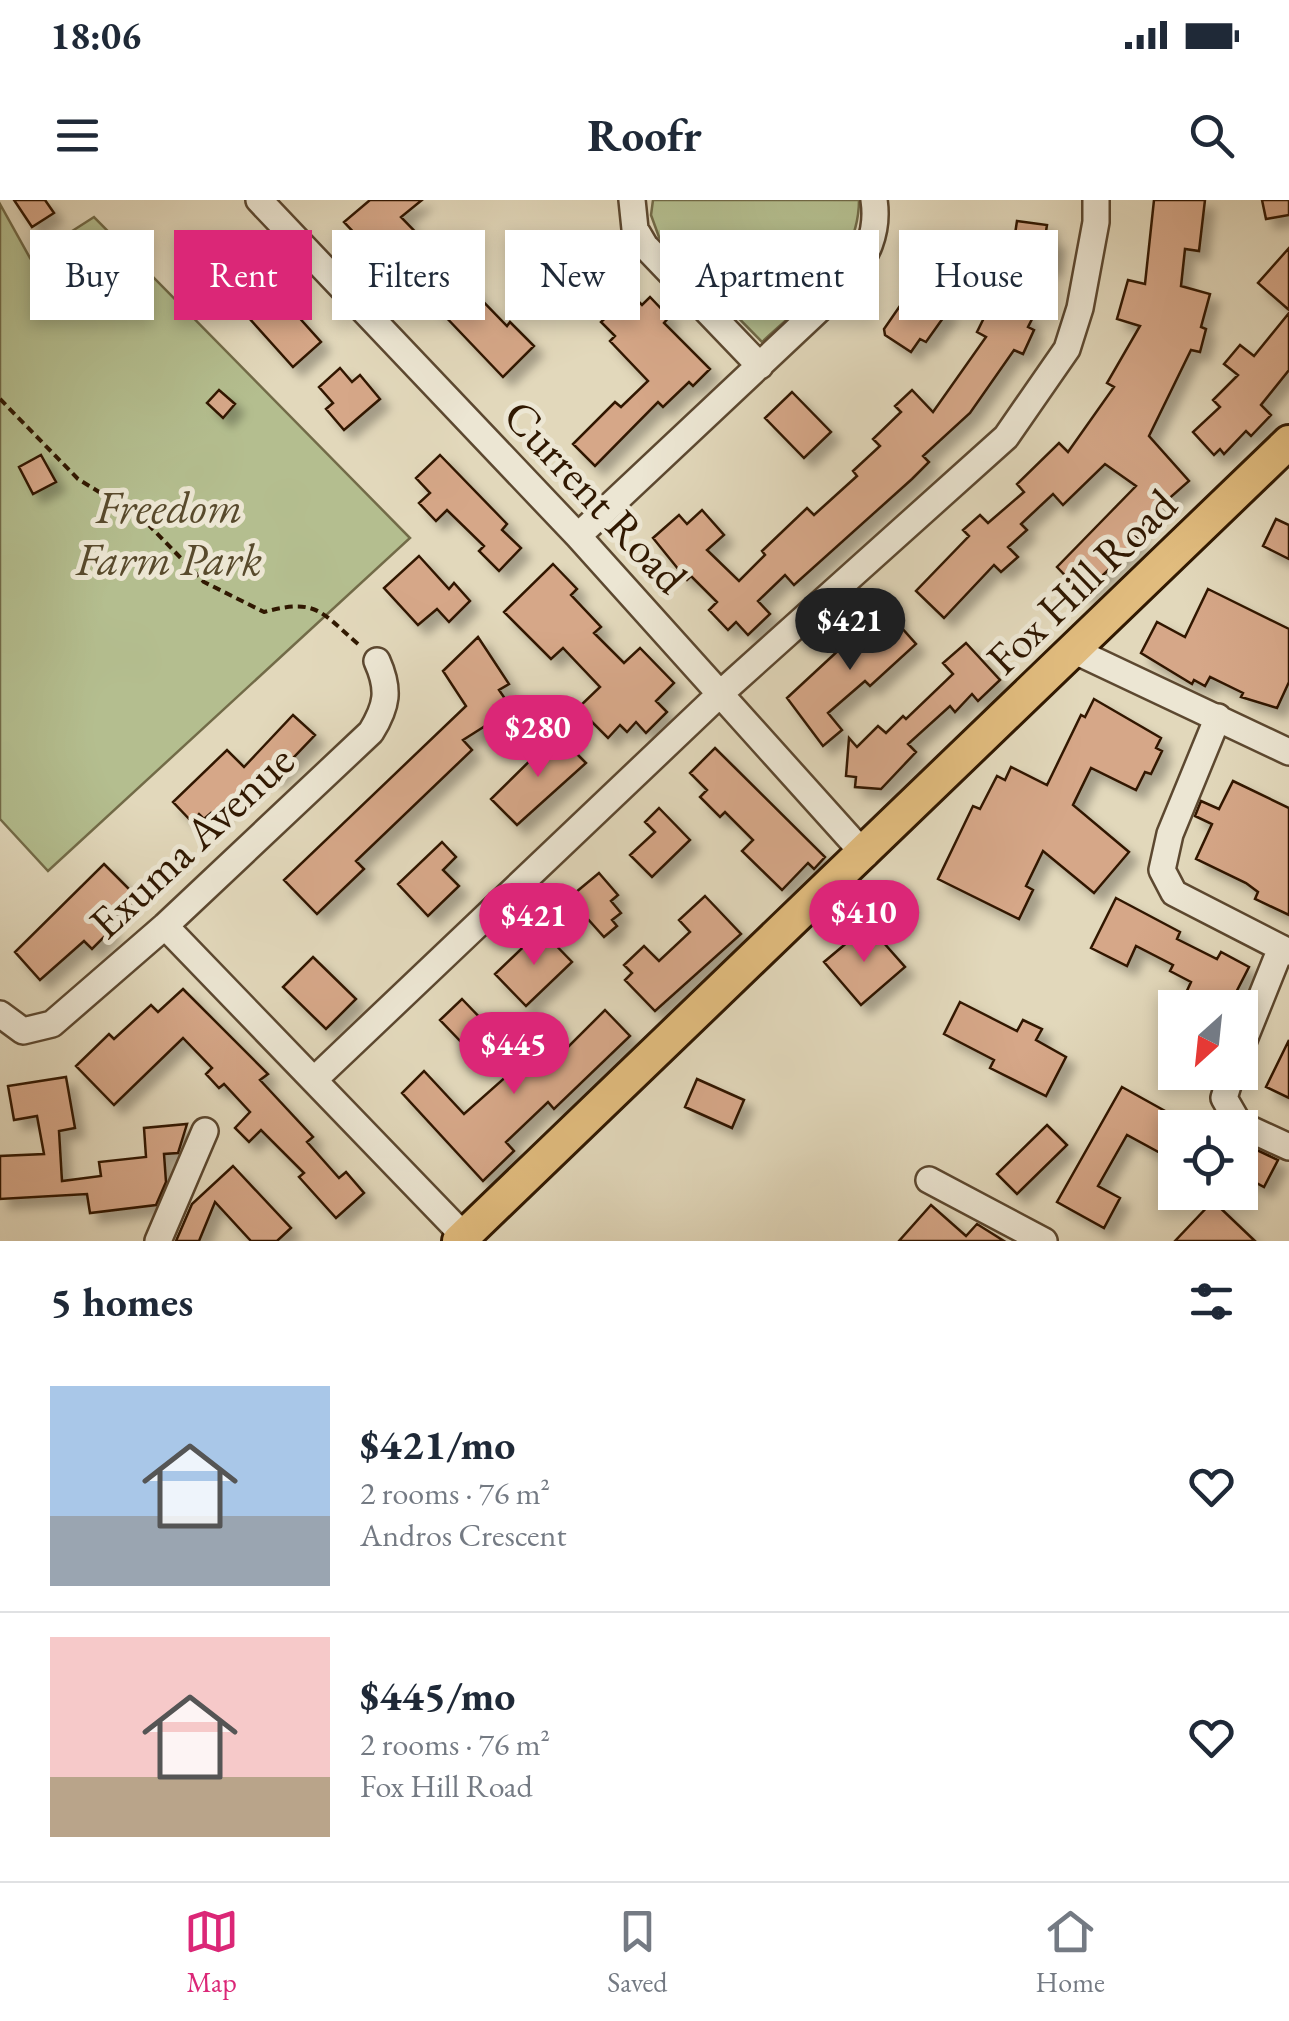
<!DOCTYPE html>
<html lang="en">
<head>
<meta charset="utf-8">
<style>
	:root { --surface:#fff; --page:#f6f6f7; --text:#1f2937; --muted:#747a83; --line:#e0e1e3; --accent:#db2777 }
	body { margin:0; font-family:"EB Garamond",serif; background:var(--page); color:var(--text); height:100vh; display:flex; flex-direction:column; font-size:38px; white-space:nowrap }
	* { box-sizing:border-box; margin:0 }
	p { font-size:32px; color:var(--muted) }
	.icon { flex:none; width:55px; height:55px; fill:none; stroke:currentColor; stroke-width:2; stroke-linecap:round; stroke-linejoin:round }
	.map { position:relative; height:1041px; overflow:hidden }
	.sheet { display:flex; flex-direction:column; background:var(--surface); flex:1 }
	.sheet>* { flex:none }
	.hud { position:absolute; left:30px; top:30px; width:1230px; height:90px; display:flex; gap:20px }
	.needle { width:65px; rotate:207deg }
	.buttons { position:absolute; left:1158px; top:790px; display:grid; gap:20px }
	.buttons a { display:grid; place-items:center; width:100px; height:100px; border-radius:0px; background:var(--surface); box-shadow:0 5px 15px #0003; font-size:50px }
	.price { position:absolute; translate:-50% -85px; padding:0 22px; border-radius:35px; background:var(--accent); color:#fff; font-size:32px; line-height:65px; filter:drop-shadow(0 2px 5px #0008) }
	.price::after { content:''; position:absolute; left:50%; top:60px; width:30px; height:22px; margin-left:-15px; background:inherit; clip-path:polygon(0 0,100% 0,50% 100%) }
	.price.on { background:#222; color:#fff }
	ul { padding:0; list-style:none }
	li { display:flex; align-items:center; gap:30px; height:250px; padding:0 50px }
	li+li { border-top:2px solid var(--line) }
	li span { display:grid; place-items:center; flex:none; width:280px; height:200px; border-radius:0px; color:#555 }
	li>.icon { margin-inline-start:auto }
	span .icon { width:120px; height:120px; fill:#fffc; stroke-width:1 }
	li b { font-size:42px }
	h2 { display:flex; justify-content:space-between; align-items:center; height:120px; padding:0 50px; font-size:42px }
	.pill { padding:0 35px; border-radius:0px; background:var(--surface); box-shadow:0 5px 15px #0003; font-size:35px; line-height:90px }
	.pill.on { background:var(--accent); color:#fff }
	.status { display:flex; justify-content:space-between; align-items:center; height:70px; padding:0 50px; background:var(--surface); direction:ltr }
	.status svg { height:28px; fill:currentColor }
	header { display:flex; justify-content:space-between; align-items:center; height:130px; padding:0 50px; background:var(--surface); font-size:45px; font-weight:700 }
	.tabs { display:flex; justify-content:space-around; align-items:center; height:140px; border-top:2px solid var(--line); background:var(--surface); font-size:28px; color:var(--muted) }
	.tabs a { display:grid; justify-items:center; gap:5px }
	.tabs .on { color:var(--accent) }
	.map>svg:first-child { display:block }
	.green { fill:#b4be8f; stroke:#726b48; stroke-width:2.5 }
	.building { fill:#d6a788; stroke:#301801; stroke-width:2.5; filter:url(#shadow) }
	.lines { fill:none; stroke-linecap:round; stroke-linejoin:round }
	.minor-casing { stroke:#5c4830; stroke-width:30 }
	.major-casing { stroke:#301801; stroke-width:38 }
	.path { stroke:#301801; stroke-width:4; stroke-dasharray:8 5; stroke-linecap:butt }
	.minor { stroke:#ece6d3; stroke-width:25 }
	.major { stroke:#e1bc7e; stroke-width:32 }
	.labels { text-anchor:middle; stroke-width:10; stroke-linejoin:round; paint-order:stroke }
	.street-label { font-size:45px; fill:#301801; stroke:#ece6d3 }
	.park-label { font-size:45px; font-style:italic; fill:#584a2c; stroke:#ece6d3 }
</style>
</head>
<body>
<div class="status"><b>18:06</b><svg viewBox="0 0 49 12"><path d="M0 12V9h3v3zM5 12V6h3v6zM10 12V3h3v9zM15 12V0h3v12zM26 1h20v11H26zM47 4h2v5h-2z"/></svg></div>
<header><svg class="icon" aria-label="menu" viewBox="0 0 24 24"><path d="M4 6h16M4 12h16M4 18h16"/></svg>Roofr<svg class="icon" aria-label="search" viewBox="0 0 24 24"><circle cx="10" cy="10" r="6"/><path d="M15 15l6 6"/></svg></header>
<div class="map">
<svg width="1289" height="1041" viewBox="0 0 1289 1041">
	<defs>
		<filter id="shadow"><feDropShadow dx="9" dy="9" stdDeviation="5" flood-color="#0004"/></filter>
	</defs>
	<rect width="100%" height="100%" fill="#e2d8bb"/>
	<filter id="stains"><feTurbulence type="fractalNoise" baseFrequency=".002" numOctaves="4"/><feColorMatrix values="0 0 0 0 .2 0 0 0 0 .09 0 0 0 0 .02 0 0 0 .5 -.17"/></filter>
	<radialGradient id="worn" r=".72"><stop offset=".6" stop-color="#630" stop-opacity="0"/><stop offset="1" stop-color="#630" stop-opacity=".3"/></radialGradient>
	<path class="green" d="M653 0H859C859 64 805 102 762 142L659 37 651 15Z
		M0 4 30 58 94 17 410 338 48 671 0 619Z"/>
	<path class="building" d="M14 0H45L54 13 32 27Z
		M370 0H422L401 17 507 126 510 122 534 146 503 177 420 90 414 96 344 22Z
		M1154 0H1205L1199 51 1185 49 1181 86 1210 94 1201 127 1206 129 1200 152 1191 150 1149 236 1189 281 1131 332 1140 340 1083 394 1057 367 1136 286 1105 264 1063 305 1053 294 1021 324 1027 330 1008 347 1018 357 1001 372 994 365 944 418 916 391 969 336 963 330 980 315 988 323 1024 292 1017 284 1059 243 1068 252 1114 187 1107 183 1140 126 1117 119 1128 80 1145 84Z
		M1262 0H1289V15L1266 19Z
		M1017 21 1047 25 1045 38 1056 40 1052 67 1041 65 1038 83 1034 82 1020 113 1032 119 1028 127 1034 130 1023 154 1014 150 970 213 923 256 929 262 912 279 794 385 785 375 758 401 770 414 748 435 736 422 728 430 709 410 717 402 691 376 687 380 653 338 679 315 687 324 702 310 724 335 707 350 739 381 765 355 762 351 807 308 814 315 857 276 853 271 880 246 873 239 901 212 895 206 912 190 933 212 986 137 977 132 1012 61 1002 60 1006 32 1015 34Z
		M1289 48V110L1258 83Z
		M259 60 293 95 286 103 321 142 293 167 249 118 255 112 231 88Z
		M88 65 98 79 81 91 71 77Z
		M913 87 948 111 926 142 920 139 911 152 885 135 884 129Z
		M631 94 642 105 650 97 669 117 664 123 710 169 693 186 689 182 663 207 658 202 595 266 573 244 615 202 621 207 648 181 610 141 615 136 601 122Z
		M1289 113V170L1261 205 1271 215 1251 236 1246 231 1224 254 1220 249 1214 255 1193 232 1220 207 1213 200 1238 175 1224 164 1240 145 1254 156Z
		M340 168 352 182 360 175 380 199 344 230 326 209 333 203 319 187Z
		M219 190 235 204 223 218 207 203Z
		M792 192 831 232 804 258 765 218Z
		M41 255 56 282 33 294 19 267Z
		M440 255 507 324 502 330 521 348 499 371 479 351 484 346 447 310 436 321 419 303 430 293 416 278Z
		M1276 319 1289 325V359L1263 346Z
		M419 356 449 389 454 383 470 401 449 422 437 409 418 425 384 388Z
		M553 364 577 389 571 395 601 427 594 433 624 463 640 448 674 483 656 501 667 512 646 533 636 522 627 532 620 525 608 538 578 508 600 487 563 448 551 459 504 412Z
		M1208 389 1289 429V482L1277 508 1241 497 1243 493 1210 477 1205 486 1194 480 1192 484 1141 453 1157 422 1185 437Z
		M884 408 916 444 870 486 865 481 828 513 842 530 823 546 787 498Z
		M478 437 509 484 499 490 512 509 463 540 472 550 356 661 364 669 317 714 284 680 466 506 443 471Z
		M966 443 1000 480 978 501 972 494 955 512 950 506 908 544 916 552 881 589 855 587 856 577 846 576 849 538 857 547 878 526 886 533 903 516 906 519 953 474 943 463Z
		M1094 499 1161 538 1156 548 1162 551 1151 574 1145 572 1136 590 1091 568 1073 605 1129 652 1094 693 1043 651 1026 686 1033 690 1019 719 938 679 973 606 980 609 997 576 1005 580 1011 567 1047 585 1081 515 1085 517Z
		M293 515 315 535 274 578 264 569 214 616 211 613 204 619 199 614 192 622 173 602 227 550 244 567Z
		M557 534 586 563 517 625 491 599Z
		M715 548 825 657 814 669 808 663 782 690 742 651 753 640 725 612 720 617 700 597 707 590 690 573Z
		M1233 581 1289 608V715L1255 699 1258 692 1246 683 1196 659 1212 624 1195 616 1201 601 1219 609Z
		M659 608 690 640 652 677 630 655 655 632 645 622Z
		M442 642 456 657 443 670 459 686 428 716 398 684Z
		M104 664 134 694 104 723 111 730 92 749 84 741 40 780 15 752Z
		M599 673 618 695 611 701 621 713 612 720 617 726 604 737 569 698Z
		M705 696 741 734 655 811 625 780 632 773 624 765 644 746 659 761 690 732 679 720Z
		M1116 698 1180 732 1177 739 1217 759 1221 752 1249 767 1228 808H1179L1191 782 1170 771 1173 765 1136 746 1127 766 1091 748Z
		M868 725 905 767 861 805 824 762Z
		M541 730 572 762 526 806 495 774Z
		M313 757 356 799 326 829 283 787Z
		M183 789 268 874 260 880 313 937 307 942 339 978 346 972 364 993 336 1018 299 977 304 973 261 930 249 942 235 928 250 912 224 884 219 888 206 874 212 868 183 838 114 905 76 866 109 834 114 839 151 805 158 812Z
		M462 799 487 825 465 846 440 820Z
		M960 802 1017 831 1023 820 1042 829 1036 840 1066 857 1046 896 990 868 994 860 944 834Z
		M605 810 630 836 554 909 548 902 506 942 514 951 483 981 402 893 424 871 464 914 536 850 550 865Z
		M1289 840V898L1266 887Z
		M66 877 75 928 59 931 62 981 101 976 99 962 146 957 144 928 187 924 178 953 164 954 166 982 156 1005 90 1013 87 994 0 999V956L44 954 37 916 14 920 8 886Z
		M697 879 744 900 732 928 685 907Z
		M1122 887 1183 921 1175 928 1164 955 1127 935 1098 986 1120 998 1104 1028 1057 1002Z
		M1047 925 1067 945 1017 994 997 974Z
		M1240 942 1278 960 1264 987 1240 974Z
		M233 966 291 1028 277 1041H251L215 1002 199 1041H176L192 1004Z
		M1213 1001 1255 1041H1175Z
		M931 1005 966 1036 977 1024 1004 1041H899Z"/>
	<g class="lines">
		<defs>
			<path id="minor" d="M259 0 578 336 865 655
				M632 0 635 29 645 46 760 166
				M578 336 847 83C866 57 879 33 874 0
				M1075 451 1289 552
				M1218 517 1170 634 1162 670 1174 693 1289 752
				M165 726 464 1036
				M0 814 23 831 52 824 165 726 371 532C387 506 390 490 377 461
				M1240 850 1281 748
				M1232 872 1224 898 1239 924 1289 947
				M314 880 721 493 1006 237 1067 149 1080 108 1096 22V0
				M929 980 1044 1041
				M158 1041 205 931"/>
			<path id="major" d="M459 1041 1289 242"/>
		</defs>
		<use href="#minor" class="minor-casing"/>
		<use href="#major" class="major-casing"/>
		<path class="path" d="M0 199 78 279 143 319 204 382 264 412C316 398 320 411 358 444"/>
		<use href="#minor" class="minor"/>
		<use href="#major" class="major"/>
	</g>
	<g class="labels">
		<g class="street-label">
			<text transform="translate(596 296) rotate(47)" y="16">Current Road</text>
			<text transform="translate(1081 381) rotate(-44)" y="16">Fox Hill Road</text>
			<text transform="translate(191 641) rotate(-43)" y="16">Exuma Avenue</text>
		</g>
		<g class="park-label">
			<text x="169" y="323">Freedom<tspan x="169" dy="52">Farm Park</tspan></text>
		</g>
	</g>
	<rect width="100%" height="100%" filter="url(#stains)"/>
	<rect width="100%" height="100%" fill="url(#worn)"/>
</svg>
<div class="buttons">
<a><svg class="needle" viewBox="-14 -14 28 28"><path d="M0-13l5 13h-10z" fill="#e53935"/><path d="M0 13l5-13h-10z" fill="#747a83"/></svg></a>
<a><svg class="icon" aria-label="locate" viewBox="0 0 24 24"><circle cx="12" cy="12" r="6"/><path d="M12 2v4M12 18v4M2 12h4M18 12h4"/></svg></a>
</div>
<b class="price on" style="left:850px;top:473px">$421</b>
<b class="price" style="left:538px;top:580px">$280</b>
<b class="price" style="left:864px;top:765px">$410</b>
<b class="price" style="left:534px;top:768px">$421</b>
<b class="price" style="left:514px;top:897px">$445</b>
<div class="hud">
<a class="pill">Buy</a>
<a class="pill on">Rent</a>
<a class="pill">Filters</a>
<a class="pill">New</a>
<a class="pill">Apartment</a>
<a class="pill">House</a>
</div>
</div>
<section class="sheet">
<h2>5 homes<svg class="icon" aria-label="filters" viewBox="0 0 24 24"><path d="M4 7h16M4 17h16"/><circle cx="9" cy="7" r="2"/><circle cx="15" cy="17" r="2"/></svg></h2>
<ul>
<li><span style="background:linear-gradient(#a9c7e8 65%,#9aa5b1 0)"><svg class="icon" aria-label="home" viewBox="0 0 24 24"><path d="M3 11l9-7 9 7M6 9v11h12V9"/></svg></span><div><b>$421/mo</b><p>2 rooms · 76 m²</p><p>Andros Crescent</p></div><svg class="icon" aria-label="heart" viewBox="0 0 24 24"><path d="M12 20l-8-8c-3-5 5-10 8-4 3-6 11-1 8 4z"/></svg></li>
<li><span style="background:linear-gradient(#f6c9c9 70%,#b9a48a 0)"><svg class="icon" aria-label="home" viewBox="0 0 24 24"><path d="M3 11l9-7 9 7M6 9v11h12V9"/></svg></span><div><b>$445/mo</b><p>2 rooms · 76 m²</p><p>Fox Hill Road</p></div><svg class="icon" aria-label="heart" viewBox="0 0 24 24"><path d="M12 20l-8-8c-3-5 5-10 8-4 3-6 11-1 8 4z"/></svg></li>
</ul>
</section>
<nav class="tabs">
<a class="on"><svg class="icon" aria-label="map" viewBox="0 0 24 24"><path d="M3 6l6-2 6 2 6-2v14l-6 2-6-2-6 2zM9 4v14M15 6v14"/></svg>Map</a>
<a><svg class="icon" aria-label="saved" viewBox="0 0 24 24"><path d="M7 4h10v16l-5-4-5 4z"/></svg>Saved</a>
<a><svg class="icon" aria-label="home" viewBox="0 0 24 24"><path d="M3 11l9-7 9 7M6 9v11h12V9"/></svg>Home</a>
</nav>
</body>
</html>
